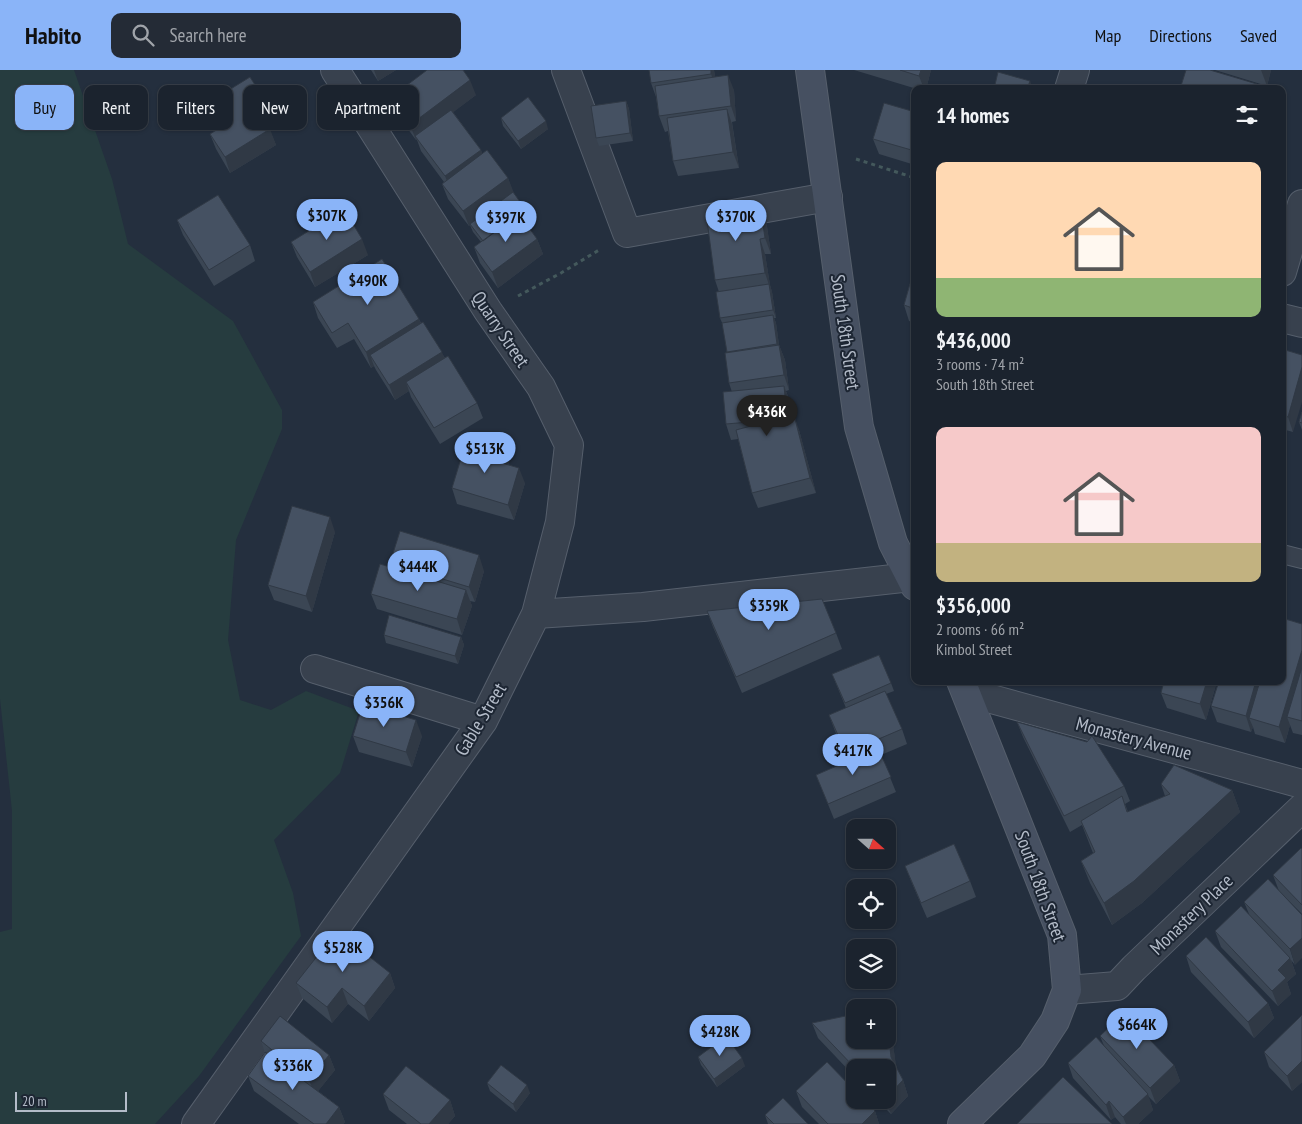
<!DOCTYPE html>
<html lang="en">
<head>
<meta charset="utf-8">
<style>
	:root { --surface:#1b232e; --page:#242b36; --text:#f1f3f6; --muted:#a0a4aa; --line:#39404a; --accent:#8ab4f8 }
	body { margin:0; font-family:"PT Sans Narrow",sans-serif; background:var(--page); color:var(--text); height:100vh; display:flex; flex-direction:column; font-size:19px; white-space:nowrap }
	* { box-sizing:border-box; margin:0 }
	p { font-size:16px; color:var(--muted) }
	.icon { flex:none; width:28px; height:28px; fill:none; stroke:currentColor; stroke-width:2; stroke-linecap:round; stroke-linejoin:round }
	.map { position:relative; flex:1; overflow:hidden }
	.panel { position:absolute; left:911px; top:15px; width:375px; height:600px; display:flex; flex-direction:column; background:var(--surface); border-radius:10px; box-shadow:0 1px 4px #0004,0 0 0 1px var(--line) }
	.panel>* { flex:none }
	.hud { position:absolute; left:15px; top:15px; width:475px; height:45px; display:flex; gap:10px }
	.needle { width:32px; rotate:111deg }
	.controls { position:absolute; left:846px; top:749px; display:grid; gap:10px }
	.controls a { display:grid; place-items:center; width:50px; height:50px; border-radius:10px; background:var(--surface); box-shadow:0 1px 4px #0004,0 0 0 1px var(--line); font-size:25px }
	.scale { position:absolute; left:15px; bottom:12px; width:112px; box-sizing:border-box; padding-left:5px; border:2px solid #b4bcc9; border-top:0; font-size:14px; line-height:18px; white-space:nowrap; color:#b4bcc9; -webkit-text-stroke:4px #1d2633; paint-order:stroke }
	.price { position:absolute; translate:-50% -42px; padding:0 11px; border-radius:18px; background:var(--accent); color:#111; font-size:16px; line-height:32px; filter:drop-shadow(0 1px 2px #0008) }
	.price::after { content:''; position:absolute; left:50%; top:30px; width:15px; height:11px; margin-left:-8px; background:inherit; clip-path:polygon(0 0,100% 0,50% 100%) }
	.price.current { background:#222; color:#fff }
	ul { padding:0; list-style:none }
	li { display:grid; align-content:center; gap:10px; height:265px; padding:0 25px }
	li span { display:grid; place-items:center; height:155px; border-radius:10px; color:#555 }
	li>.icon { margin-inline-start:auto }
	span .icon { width:90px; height:90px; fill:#fffc; stroke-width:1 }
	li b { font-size:21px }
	h2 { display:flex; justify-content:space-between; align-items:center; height:60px; padding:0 25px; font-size:21px }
	.chip { padding:0 18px; border-radius:10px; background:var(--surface); box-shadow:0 1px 4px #0004,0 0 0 1px var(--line); font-size:18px; line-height:45px }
	.chip.current { background:var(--accent); color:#111 }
	header { display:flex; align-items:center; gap:30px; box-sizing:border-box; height:70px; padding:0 25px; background:var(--accent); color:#111 }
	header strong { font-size:24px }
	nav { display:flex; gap:28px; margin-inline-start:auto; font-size:18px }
	.search { width:350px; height:45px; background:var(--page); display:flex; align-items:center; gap:12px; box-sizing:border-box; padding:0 18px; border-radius:10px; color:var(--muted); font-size:19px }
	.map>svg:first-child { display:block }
	.green { fill:#263c3f }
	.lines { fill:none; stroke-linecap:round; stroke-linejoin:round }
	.service-casing { stroke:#565f6c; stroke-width:20 }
	.minor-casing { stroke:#565f6c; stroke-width:30 }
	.secondary-casing { stroke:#565f6c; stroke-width:30 }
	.path { stroke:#44595c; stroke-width:3; stroke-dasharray:4 4; stroke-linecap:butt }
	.service { stroke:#38414e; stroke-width:18 }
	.minor { stroke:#38414e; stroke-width:28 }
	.secondary { stroke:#465061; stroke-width:28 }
	.wall { fill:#3b4654 }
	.shaded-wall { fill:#303945 }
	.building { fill:#455162; stroke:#303945 }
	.labels { text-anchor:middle; stroke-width:4; stroke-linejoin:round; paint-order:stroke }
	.street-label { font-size:19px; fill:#b4bcc9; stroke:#1d2633 }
</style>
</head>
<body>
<header>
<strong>Habito</strong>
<div class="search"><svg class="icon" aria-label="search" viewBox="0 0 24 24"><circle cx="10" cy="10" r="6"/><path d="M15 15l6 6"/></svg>Search here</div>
<nav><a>Map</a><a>Directions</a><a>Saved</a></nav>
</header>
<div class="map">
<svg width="1302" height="1054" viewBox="0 0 1302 1054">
	<rect width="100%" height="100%" fill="#242f3e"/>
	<path class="green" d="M0 0H74L112 109 128 174 233 251 282 340V359L236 470 228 570 240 630 271 640 306 621 359 641 340 703 274 770 293 823 301 866 199 1006 155 1054H0V862L12 859V741L0 629Z"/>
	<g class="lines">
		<defs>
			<path id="service" d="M1282 484 1302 489"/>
			<path id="minor" d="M566 0 627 163 828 127
				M1069 19 1075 0
				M1282 202 1302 134
				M1282 248 1302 253
				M536 544 643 537 911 507
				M315 599 483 651
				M966 622 1302 714
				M1067 920 1117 916 1134 898 1302 738
				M196 1054 483 651 536 544 560 452 569 375 541 317 488 241 335 0"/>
			<path id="secondary" d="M810 0 859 357 893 473 915 516
				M961 611 1062 865 1067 920 1055 951 1032 986 962 1054"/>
		</defs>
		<use href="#service" class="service-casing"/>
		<use href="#minor" class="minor-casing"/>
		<use href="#secondary" class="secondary-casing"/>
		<path class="path" d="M856 89 915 108
			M518 226 561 203 599 180"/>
		<use href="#service" class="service"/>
		<use href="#minor" class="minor"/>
		<use href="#secondary" class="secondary"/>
	</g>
	<path class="wall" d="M371 0H396L378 11Z
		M714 0 715 7 734 20 736 51 732 52 739 98 678 106 673 91 668 61 665 62 659 46 656 27 651 13Z
		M854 0H931L926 19H917Z
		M1215 0H1271L1267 16Z
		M476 25 453 42 481 80 482 84 508 108 513 123 528 143 531 150 526 154 537 169 543 184 498 218 480 193 474 177 481 172 473 162 470 155 469 156 448 129 442 114 444 112 421 81 417 70H416L396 43 390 28Z
		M626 31 629 39 633 71 599 76 596 68Z
		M208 33 267 34 273 50 267 54 276 75 230 103 216 79 210 64 220 58 214 48Z
		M915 42V95L879 84 873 69Z
		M501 48 548 59 521 79 503 56Z
		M177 150 250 175 255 191 214 216 183 165Z
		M766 150 771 184H765L770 215 772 222 776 248H774L776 253 779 275 785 290 789 320 786 321 790 332 791 345 799 360 816 423 758 438 752 423 738 369 731 370 726 354 732 322 729 313 727 283 723 255 720 248 719 222 715 210Z
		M291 172 368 185 315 217 297 187Z
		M915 196V253L909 251 904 235Z
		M313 232 419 249 421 253 445 288 477 333 483 348 440 374 411 327 409 321 395 330 376 300 374 296 371 298 354 269 337 278 318 248Z
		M1282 279 1293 362 1282 359Z
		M1302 342V360L1299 352Z
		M525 413 514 450 457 434 452 418Z
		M335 462 312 542 274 530 268 515Z
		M390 493 484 501 475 532 470 531 472 536 462 565 377 539 371 524 392 498Z
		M707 541 836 563 842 579 742 623 713 557Z
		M1302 554V665L1293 663 1290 655 1285 673 1255 664 1253 657 1251 662 1217 652 1211 636 1282 611Z
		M384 565 461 567 464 575 458 594 386 573Z
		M832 604 891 613 894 621 886 624 902 659 907 674 881 685 896 722 834 749 816 705 848 691 835 661 829 645 846 638Z
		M1217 611 1206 650 1167 638 1161 623Z
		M1017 652 1124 716 1130 731 1125 734 1128 742 1165 726 1161 714 1232 720 1240 742 1142 833 1112 855 1090 813 1081 791 1093 783 1082 755 1070 762 1023 667Z
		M353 666H422L412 697 359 682Z
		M1302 779V844L1279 821 1273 805Z
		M905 796 970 811 976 827 927 848 911 811Z
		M1268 809 1295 895 1291 890 1296 904 1287 912 1291 924 1278 936 1221 877 1215 861 1249 844 1244 832Z
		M1186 886 1268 933 1274 948 1254 968 1191 902Z
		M390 903 395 918 369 951 348 934 332 953 302 928 296 913Z
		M1302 945V1012L1292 1021 1269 997 1264 982Z
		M888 946 890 953 896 997 903 1010 908 1026 891 1044 877 1030H888L855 998V1007L818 968 812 953 888 970Z
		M1100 966 1174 995 1180 1011 1156 1034 1148 1026 1153 1040 1138 1054H1121L1115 1047 1111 1050 1073 1008 1068 993 1104 976Z
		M261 971 329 985 335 1000 318 1021 339 1037 345 1052 343 1054H299L254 1021 248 1006 265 983Z
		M698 987 745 996 717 1017 701 995Z
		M487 1013 530 1023 516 1042 490 1021Z
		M796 1021 875 1041 879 1054H819L802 1037Z
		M383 1024 450 1030 455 1046 448 1054H407L389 1040Z
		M765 1045 808 1054H768Z"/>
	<path class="shaded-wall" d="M374 0H396L378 11Z
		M711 0H714L717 19 711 4Z
		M921 0H931L926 19H924L919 6Z
		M1261 0H1271L1267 16Z
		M728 5 734 20 736 51 731 36Z
		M470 10 476 25 418 69 415 66 417 70H416L410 55Z
		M1030 11 1033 19H1027Z
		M626 31 629 39 633 71 630 63Z
		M727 39 732 54 739 98 733 82Z
		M546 51 548 59 521 79 518 71Z
		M270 59 276 75 230 103 225 87Z
		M481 80 486 95 451 121 445 106Z
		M508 108 514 123 469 156 463 141Z
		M760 135 766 150 771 184 765 168Z
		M528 143 531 150 488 182 485 174Z
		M362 169 368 185 315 217 310 202Z
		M537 169 543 184 498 218 492 202Z
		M760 169 765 184 770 215 772 222 776 248 773 240 770 218 765 203Z
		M773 245 776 253 780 282 777 274Z
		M419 249 425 264 370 285 374 296 371 298 366 282Z
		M779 275 785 290 789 320 784 305Z
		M442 282 448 297 406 312 409 321 395 330 389 315Z
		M1302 297V332L1293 362 1288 347Z
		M784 316 790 332 793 362 787 346Z
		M794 345 799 360 816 423 810 408Z
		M505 383 511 399 502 393Z
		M519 398 525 413 514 450 508 435Z
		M330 447 335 462 312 542 306 526Z
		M479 485 484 501 475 532 469 517Z
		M466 520 472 536 462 565 457 549Z
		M461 567 464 575 458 594 455 586Z
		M1302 580V614L1287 647 1290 655 1285 673 1279 657Z
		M1207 611H1217L1206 650 1200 634Z
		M1256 611H1266L1249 648 1253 657 1251 662 1246 646Z
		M416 650 422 666 412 697 406 682Z
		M1232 720 1240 742 1142 833 1112 855 1104 833Z
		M1302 868V888L1295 895 1290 879Z
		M1290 888 1296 904 1287 912 1291 924 1278 936 1272 921 1278 900Z
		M390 903 395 918 369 951 364 936Z
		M342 918 348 934 332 953 327 937Z
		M1268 933 1274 948 1254 968 1248 952Z
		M888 946 890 953 897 1002 891 987 888 960Z
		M329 985 335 1000 315 1025 309 1010Z
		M742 988 745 996 717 1017 714 1009Z
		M1302 991V1012L1292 1021 1287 1006Z
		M1174 995 1180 1011 1156 1034 1150 1018Z
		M903 1010 908 1026 891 1044 885 1030H888V1026Z
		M527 1015 530 1023 516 1042 513 1034Z
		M1148 1024 1153 1040 1138 1054H1126L1123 1047Z
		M450 1030 455 1046 448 1054H429Z
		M1109 1031 1115 1047 1111 1050 1106 1035Z
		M339 1037 345 1052 343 1054H326Z
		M875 1041 879 1054H862Z"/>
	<path class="building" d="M427 0H463L470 10 410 55 390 28Z
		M649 0H711V4L651 13Z
		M900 0H921L919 6Z
		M1186 0H1210L1257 14 1256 19H1180Z
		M998 2 1030 11 1027 19H994Z
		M728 5 731 36 659 46 655 16Z
		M250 7 267 34 258 40 270 59 225 87 210 64 223 56 208 33Z
		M528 27 546 51 518 71 501 48Z
		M626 31 630 63 596 68 591 36Z
		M884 33 915 42V81L873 69Z
		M727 39 733 82 673 91 667 48Z
		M451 40 481 80 445 106 415 66Z
		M487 80 508 108 463 141 442 114Z
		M513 122 528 143 521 147 519 144 483 171 470 154Z
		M218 125 250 175 209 200 177 150Z
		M760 135 765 168 760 169 765 203 715 210 706 143Z
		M344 139 362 169 310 202 291 172Z
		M519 144 537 169 492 202 474 177Z
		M382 189 419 249 366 282 348 253 332 263 313 232Z
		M915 196V239L904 235Z
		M769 214 773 240 720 248 716 222Z
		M773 245 777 274 727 282 722 253Z
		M423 252 442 282 389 315 370 285Z
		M779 275 784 305 729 313 725 283Z
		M1282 279 1302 285V297L1288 347 1282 345Z
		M448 286 477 333 434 358 406 312Z
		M784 316 787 346 794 345 810 408 752 423 736 360 773 350 726 354 723 322Z
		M1302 342V353L1299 352Z
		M466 372 505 383 502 393 519 398 508 435 452 418Z
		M292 436 330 447 306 526 268 515Z
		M400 461 479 485 469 517 390 493Z
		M380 494 466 520 457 549 371 524Z
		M822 529 836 563 736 607 707 541Z
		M389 545 461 567 455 586 384 565Z
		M1282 548 1302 554V580L1279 657 1249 648 1260 611H1282Z
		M879 585 891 613 845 633 832 604Z
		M1302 597V651L1287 647Z
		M1164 611H1207L1200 634 1161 623Z
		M1219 611H1256L1246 646 1211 636Z
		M885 621 902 659 846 683 829 645Z
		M363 634 416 650 406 682 353 666Z
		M1017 652 1087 672 1092 666 1124 716 1064 746Z
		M878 678 891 707 828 734 816 705Z
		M1174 695 1232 720 1134 811 1104 833 1081 791 1095 782 1081 751 1122 726 1127 742 1170 724 1161 714Z
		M954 774 970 811 921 833 905 796Z
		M1301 778 1302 779V835L1273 805Z
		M1268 809 1302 845V868L1290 879 1244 832Z
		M1241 836 1290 888 1278 900 1286 908 1272 921 1215 861Z
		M337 861 390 903 364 936 342 918 327 937 296 913Z
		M1206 867 1268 933 1248 952 1186 886Z
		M1124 943 1174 995 1150 1018 1100 966Z
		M855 944V970H888V960L891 987 903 1010 888 1026V998H855L812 953Z
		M1302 945V991L1287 1006 1264 982Z
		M280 946 329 985 309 1010 261 971Z
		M726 966 742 988 714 1009 698 987Z
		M1096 967 1148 1024 1123 1047 1109 1031 1106 1035 1068 993Z
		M265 982 339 1037 326 1054H314L248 1006Z
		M827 992 855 1021V1030H864L875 1041 862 1054H828L796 1021Z
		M501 995 527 1015 513 1034 487 1013Z
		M406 996 450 1030 429 1054H421L383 1024Z
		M1063 1007 1112 1054H1017Z
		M783 1028 808 1054H774L765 1045Z"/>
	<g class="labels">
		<g class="street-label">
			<text transform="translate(501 259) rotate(56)" y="7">Quarry Street</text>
			<text transform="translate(846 262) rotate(82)" y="7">South 18th Street</text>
			<text transform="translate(480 649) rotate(-59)" y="7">Gable Street</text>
			<text transform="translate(1134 668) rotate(15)" y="7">Monastery Avenue</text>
			<text transform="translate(1041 816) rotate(70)" y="7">South 18th Street</text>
			<text transform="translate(1191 844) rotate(-44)" y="7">Monastery Place</text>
		</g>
	</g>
</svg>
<div class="controls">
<a><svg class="needle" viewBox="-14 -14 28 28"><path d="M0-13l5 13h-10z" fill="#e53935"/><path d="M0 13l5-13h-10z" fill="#a0a4aa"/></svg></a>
<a><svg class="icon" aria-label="locate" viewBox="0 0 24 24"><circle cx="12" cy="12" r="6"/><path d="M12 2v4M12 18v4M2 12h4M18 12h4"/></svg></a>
<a><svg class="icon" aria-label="layers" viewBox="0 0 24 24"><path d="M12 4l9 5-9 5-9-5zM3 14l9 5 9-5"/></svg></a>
<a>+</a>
<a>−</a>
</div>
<div class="scale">20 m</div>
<b class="price" style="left:327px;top:171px">$307K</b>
<b class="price" style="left:736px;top:172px">$370K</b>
<b class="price" style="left:506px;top:173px">$397K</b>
<b class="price" style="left:368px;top:236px">$490K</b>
<b class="price current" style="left:767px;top:367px">$436K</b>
<b class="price" style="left:485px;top:404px">$513K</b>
<b class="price" style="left:418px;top:522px">$444K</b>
<b class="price" style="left:769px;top:561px">$359K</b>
<b class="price" style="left:384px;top:658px">$356K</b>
<b class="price" style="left:853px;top:706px">$417K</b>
<b class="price" style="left:343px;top:903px">$528K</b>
<b class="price" style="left:1137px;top:980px">$664K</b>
<b class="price" style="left:720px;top:987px">$428K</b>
<b class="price" style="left:293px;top:1021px">$336K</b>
<div class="hud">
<a class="chip current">Buy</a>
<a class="chip">Rent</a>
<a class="chip">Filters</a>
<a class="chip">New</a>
<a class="chip">Apartment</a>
</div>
<section class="panel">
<h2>14 homes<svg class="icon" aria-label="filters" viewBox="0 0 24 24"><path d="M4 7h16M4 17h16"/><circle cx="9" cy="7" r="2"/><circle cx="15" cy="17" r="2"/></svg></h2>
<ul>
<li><span style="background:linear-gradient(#ffd9b3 75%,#8fb573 0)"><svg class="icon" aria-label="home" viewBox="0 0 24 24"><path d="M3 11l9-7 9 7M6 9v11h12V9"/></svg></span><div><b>$436,000</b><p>3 rooms · 74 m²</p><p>South 18th Street</p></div></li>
<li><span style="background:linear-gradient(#f6c9c9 75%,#c2b280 0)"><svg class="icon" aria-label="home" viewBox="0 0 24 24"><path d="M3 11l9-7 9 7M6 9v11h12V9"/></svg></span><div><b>$356,000</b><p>2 rooms · 66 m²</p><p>Kimbol Street</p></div></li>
</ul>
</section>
</div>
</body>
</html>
